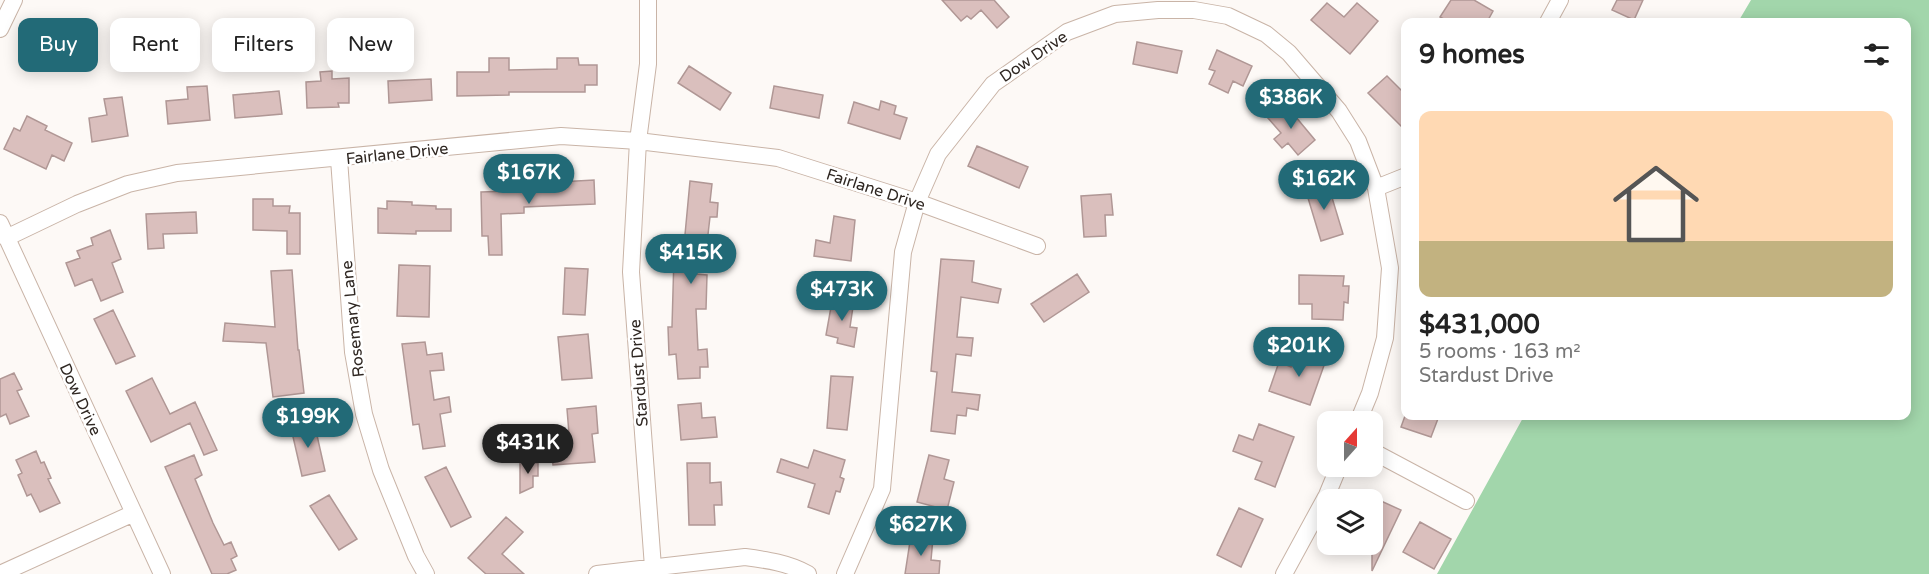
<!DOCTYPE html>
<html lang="en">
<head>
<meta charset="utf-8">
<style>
	:root { --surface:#fff; --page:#f6f6f6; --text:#222; --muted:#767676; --accent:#226a77 }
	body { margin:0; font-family:"Varela Round",sans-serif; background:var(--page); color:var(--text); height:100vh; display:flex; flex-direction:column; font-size:22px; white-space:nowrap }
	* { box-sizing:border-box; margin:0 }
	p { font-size:20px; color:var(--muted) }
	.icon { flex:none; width:33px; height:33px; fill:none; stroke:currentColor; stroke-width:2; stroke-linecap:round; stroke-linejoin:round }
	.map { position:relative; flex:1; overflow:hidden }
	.details { position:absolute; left:1401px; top:18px; width:510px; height:402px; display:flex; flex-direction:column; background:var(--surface); border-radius:12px; box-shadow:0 3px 15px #0003 }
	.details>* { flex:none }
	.banner { position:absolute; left:18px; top:18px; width:570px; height:54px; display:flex; gap:12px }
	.needle { width:39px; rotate:21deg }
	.buttons { position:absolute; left:1317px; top:411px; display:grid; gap:12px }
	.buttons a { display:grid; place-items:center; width:66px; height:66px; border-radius:12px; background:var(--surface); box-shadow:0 3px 15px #0003; font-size:30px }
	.price { position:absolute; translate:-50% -51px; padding:0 14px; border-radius:21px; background:var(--accent); color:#fff; font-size:20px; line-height:39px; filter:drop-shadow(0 2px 3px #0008) }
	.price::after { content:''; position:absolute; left:50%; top:36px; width:18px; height:14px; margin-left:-9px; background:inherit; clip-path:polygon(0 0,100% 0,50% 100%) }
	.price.current { background:#222; color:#fff }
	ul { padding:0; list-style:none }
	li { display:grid; align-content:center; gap:12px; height:318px; padding:0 18px }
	li span { display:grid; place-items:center; height:186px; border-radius:12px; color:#555 }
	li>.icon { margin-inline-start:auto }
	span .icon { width:108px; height:108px; fill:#fffc; stroke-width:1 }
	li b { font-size:26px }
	h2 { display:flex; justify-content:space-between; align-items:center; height:72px; padding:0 18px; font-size:26px }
	.tag { padding:0 21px; border-radius:12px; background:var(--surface); box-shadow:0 3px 15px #0003; font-size:21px; line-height:54px }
	.tag.current { background:var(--accent); color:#fff }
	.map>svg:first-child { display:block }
	.green { fill:#a2d6ab }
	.building { fill:#dabfbd; stroke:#b09795; stroke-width:1.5 }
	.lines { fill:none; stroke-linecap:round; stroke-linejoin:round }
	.minor-casing { stroke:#c9b4a7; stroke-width:18 }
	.minor { stroke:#fff; stroke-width:16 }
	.labels { text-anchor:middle; stroke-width:5; stroke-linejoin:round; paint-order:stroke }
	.street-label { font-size:16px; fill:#2f2722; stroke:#fff }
</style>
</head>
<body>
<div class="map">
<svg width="1929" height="574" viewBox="0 0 1929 574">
	<rect width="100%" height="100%" fill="#fdf9f6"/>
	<path class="green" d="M1751 0H1929V574H1437L1524 416H1906V22H1738Z"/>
	<path class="building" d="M942 0H994L1009 17 997 28 981 10 971 19 967 16 961 21Z
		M1451 0H1474L1493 11 1487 22H1449L1440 17Z
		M1617 0H1643L1634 20 1612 10Z
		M1327 3 1344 17 1357 3 1378 21 1350 54 1311 20Z
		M1137 42 1182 51 1177 73 1133 64Z
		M1217 50 1252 66 1243 86 1233 81 1228 93 1209 84 1215 71 1209 69Z
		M489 58H509V70L557 69V58H578L579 65H597V85H585V92H509V95L457 96V72H489Z
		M689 66 731 93 720 110 678 83Z
		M332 71V79L349 78V103H338L339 107 307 108 306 82 321 81 320 72Z
		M1387 76 1406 95V131L1368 93Z
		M431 79 432 100 389 103 388 81Z
		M207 86 210 120 168 124 166 101 188 99 187 87Z
		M774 86 823 95 819 118 770 108Z
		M279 91 282 114 235 118 233 95Z
		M122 97 128 136 92 142 89 118 107 115 104 99Z
		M881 101 896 106 894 114 907 118 900 139 848 123 854 102 879 110Z
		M1285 104 1315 140 1298 155 1288 143 1282 148 1274 139 1281 133 1268 118Z
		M27 116 47 126 45 130 72 143 64 161 52 155 46 169 4 149 14 128 20 131Z
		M977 146 1028 167 1019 188 968 166Z
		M594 180 595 204 524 207V213L501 214 502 255H489L488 236H482L481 192 541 190V183Z
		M690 181 712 184 710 202 718 203 717 217H710L707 243 697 242 696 274 707 275 706 309H696L698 350 707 349 708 367H700V378L678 379 676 354 669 355 668 327H672L674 256H683Z
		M1327 181 1343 234 1321 241 1305 188Z
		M1111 194 1113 215H1105L1106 236 1084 237 1081 196Z
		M253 199H273V206H290L289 213H300V254H287V231L253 230Z
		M387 201 412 202V205L436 206V209H451V231H416V234L378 233V208L387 209Z
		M196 212 197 233 163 234 164 248 148 249 146 214Z
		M834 216 855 220 851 261 814 256 816 240 830 243Z
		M110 230 121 259 112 263 123 292 101 301 92 279 75 286 66 263 80 258 77 251 93 245 91 238Z
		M941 259 974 261 972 282 1001 289 998 303 961 297 957 337 973 338 971 356 956 354 952 392 980 395 978 410 967 408 966 416 957 415 955 434 931 431 937 372 931 371Z
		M399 265 430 266 429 317 397 316Z
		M565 268 588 269 585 315 563 314Z
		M292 270 298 350H299L304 393 273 397 266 343 223 341 225 323 275 327 271 271Z
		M1077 274 1089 292 1044 322 1031 304Z
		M1299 275 1344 276 1343 286H1349L1348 303 1344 302 1343 320 1312 319V304H1299Z
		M833 296 854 300 850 327 857 328 854 347 837 343 838 338 826 335Z
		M113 310 135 356 116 364 94 319Z
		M588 334 592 378 562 380 558 337Z
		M425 342 427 355 442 353 444 370 430 371 434 400 449 397 451 412 440 414 445 446 423 449 419 424 413 425 402 344Z
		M1304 349 1327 357 1310 405 1269 391 1279 362 1291 367 1293 360 1300 362Z
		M14 373 22 389 17 391 29 416 10 424 6 414 0 417V379Z
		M831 376 853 377 847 430 827 428Z
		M152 378 170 414 195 402 217 450 204 455 190 423 151 442 126 391Z
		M701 403 702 418 715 417 717 437 681 440 678 405Z
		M596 406 598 433 592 434 595 462 553 465 551 448 570 446 567 409Z
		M1405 416H1439L1431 437 1401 427Z
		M314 422 325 471 302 476 291 428Z
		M1259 424 1294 437 1275 487 1255 479 1262 462 1233 451 1239 435 1253 440Z
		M814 450 845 460 840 477 844 479 840 492 836 491 829 514 808 507 815 484 777 472 781 459 808 468Z
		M36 451 41 463 44 462 51 478 48 479 60 503 40 512 31 494 27 496 18 475 22 473 16 460Z
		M194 455 202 475 195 479 213 523 224 545 231 542 237 556 231 559 236 570 227 574H212L165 467Z
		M929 455 949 460 944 479 954 482 947 510 917 502Z
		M520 462 538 463V476H533V487L520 493Z
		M687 463H710V483L721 482 722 505H714L715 525H689Z
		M446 467 471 517 451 527 425 477Z
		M329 495 357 539 339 550 310 506Z
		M1381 501 1401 510 1372 571V519Z
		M1239 508 1263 519 1241 567 1217 555Z
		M506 517 523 532 502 554 524 574H486L468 558Z
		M1420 522 1451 539 1434 569 1403 552Z
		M911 535 933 538 931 560 940 561 939 574H905Z"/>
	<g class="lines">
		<defs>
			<path id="minor" d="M648 0V64L638 141 631 272 653 567
				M1548 22 1560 0
				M0 29 14 0
				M339 159 353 352 364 414 381 470 416 556 426 574
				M1376 188 1406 176
				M0 223 162 574
				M6 238 77 204 128 184 177 173 561 136 638 141 778 158 917 202 1037 246
				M1372 451 1466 501
				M0 574 134 513
				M597 574 745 557C767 560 789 563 808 574
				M845 574 882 489 903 252 917 202 938 154 993 84 1067 32 1115 14 1158 10H1194L1228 16 1266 34 1289 53 1339 111 1358 141 1376 188 1390 268 1385 338 1370 393 1358 422
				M1284 574 1327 495 1339 466"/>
		</defs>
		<use href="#minor" class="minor-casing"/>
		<use href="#minor" class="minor"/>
	</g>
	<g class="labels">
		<g class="street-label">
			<text transform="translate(1033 56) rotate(-34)" y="6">Dow Drive</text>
			<text transform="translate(397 153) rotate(-6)" y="6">Fairlane Drive</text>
			<text transform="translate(876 189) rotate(18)" y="6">Fairlane Drive</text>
			<text transform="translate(352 319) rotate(-96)" y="6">Rosemary Lane</text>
			<text transform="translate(638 373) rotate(-94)" y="6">Stardust Drive</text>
			<text transform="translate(81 399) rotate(65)" y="6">Dow Drive</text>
		</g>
	</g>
</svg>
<div class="buttons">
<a><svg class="needle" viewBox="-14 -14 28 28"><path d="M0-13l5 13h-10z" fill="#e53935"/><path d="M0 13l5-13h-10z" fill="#767676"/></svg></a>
<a><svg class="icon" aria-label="layers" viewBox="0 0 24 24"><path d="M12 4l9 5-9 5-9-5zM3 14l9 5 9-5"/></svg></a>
</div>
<b class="price" style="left:1291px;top:130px">$386K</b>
<b class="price" style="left:529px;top:205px">$167K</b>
<b class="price" style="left:1324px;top:211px">$162K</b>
<b class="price" style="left:691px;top:285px">$415K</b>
<b class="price" style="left:842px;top:322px">$473K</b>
<b class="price" style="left:1299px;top:378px">$201K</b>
<b class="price" style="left:308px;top:449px">$199K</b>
<b class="price current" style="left:528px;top:475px">$431K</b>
<b class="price" style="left:921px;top:557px">$627K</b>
<div class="banner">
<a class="tag current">Buy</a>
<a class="tag">Rent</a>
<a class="tag">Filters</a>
<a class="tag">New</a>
</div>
<section class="details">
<h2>9 homes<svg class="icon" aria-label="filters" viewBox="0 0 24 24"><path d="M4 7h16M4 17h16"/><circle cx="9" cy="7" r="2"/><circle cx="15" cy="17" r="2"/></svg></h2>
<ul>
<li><span style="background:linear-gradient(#ffd9b3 70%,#c2b280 0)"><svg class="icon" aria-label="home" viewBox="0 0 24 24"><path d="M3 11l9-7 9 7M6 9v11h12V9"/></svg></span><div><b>$431,000</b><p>5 rooms · 163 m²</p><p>Stardust Drive</p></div></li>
</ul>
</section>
</div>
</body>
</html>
